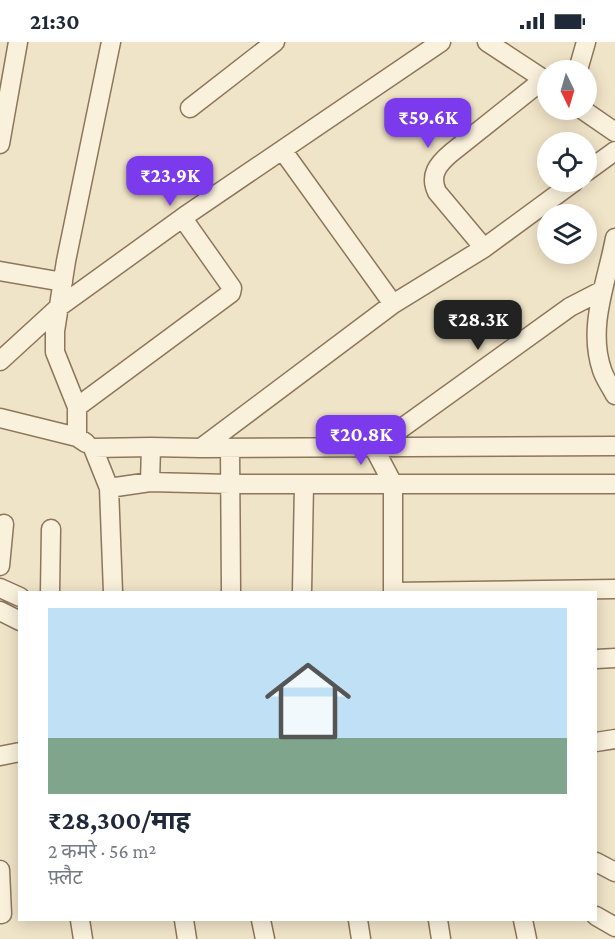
<!DOCTYPE html>
<html lang="hi">
<head>
<meta charset="utf-8">
<style>
	:root { --surface:#fff; --page:#f2f2f3; --text:#1f2937; --muted:#747a83; --line:#e0e1e3; --accent:#7c3aed }
	body { margin:0; font-family:"Crimson Pro","Noto Sans Devanagari",serif; background:var(--page); color:var(--text); height:100vh; display:flex; flex-direction:column; font-size:22px; white-space:nowrap }
	* { box-sizing:border-box; margin:0 }
	p { font-size:20px; color:var(--muted) }
	.icon { flex:none; width:33px; height:33px; fill:none; stroke:currentColor; stroke-width:2; stroke-linecap:round; stroke-linejoin:round }
	.map { position:relative; flex:1; overflow:hidden }
	.sheet { position:absolute; left:18px; top:549px; width:579px; height:330px; display:flex; flex-direction:column; background:var(--surface); border-radius:0px; box-shadow:0 3px 15px #0003 }
	.sheet>* { flex:none }
	.needle { width:39px; rotate:175deg }
	.controls { position:absolute; left:537px; top:18px; display:grid; gap:12px }
	.controls a { display:grid; place-items:center; width:60px; height:60px; border-radius:50%; background:var(--surface); box-shadow:0 3px 15px #0003; font-size:30px }
	.price { position:absolute; translate:-50% -51px; padding:0 14px; border-radius:12px; background:var(--accent); color:#fff; font-size:20px; line-height:39px; filter:drop-shadow(0 2px 3px #0008) }
	.price::after { content:''; position:absolute; left:50%; top:36px; width:18px; height:14px; margin-left:-9px; background:inherit; clip-path:polygon(0 0,100% 0,50% 100%) }
	.price.current { background:#222; color:#fff }
	ul { padding:0; list-style:none }
	li { display:grid; align-content:center; gap:12px; height:318px; padding:0 30px }
	li+li { border-top:2px solid var(--line) }
	li span { display:grid; place-items:center; height:186px; border-radius:0px; color:#555 }
	li>.icon { margin-inline-start:auto }
	span .icon { width:108px; height:108px; fill:#fffc; stroke-width:1 }
	li b { font-size:26px }
	.status { display:flex; justify-content:space-between; align-items:center; height:42px; padding:0 30px; background:var(--surface); direction:ltr }
	.status svg { height:16px; fill:currentColor }
	.map>svg:first-child { display:block }
	.lines { fill:none; stroke-linecap:round; stroke-linejoin:round }
	.street-casing { stroke:#8d765c; stroke-width:21 }
	.street { stroke:#faf1dc; stroke-width:18 }
</style>
</head>
<body>
<div class="status"><b>21:30</b><svg viewBox="0 0 49 12"><path d="M0 12V9h3v3zM5 12V6h3v6zM10 12V3h3v9zM15 12V0h3v12zM26 1h20v11H26zM47 4h2v5h-2z"/></svg></div>
<div class="map">
<svg width="615" height="897" viewBox="0 0 615 897">
	<rect width="100%" height="100%" fill="#f0e4c8"/>
	<g class="lines">
		<defs>
			<path id="street" d="M487 0 548 40
				M578 28 586 0
				M190 66 275 0
				M583 68 615 90
				M0 102 18 0
				M283 109 393 262
				M586 130 615 109
				M615 196C607 240 587 284 602 328 605 337 611 345 615 353
				M484 206 437 150C429 133 438 122 451 111L544 37
				M0 229 63 240
				M0 319 59 265 185 174
				M77 365 55 310V289L66 219 111 0
				M0 376 77 395 86 401
				M77 395V365L231 251 232 246 184 178 185 174 441 0
				M201 406 615 404
				M230 406 231 550
				M150 440 151 405 201 406 393 262 484 206 574 140
				M109 446 150 440 230 442H615
				M0 524 4 482
				M0 546 20 555
				M50 550 51 487
				M113 550 109 446 93 406 151 405
				M302 550 304 442
				M393 550V442L374 406 570 265 603 248
				M393 550 615 547
				M0 569 20 579
				M596 617 615 616
				M596 700 615 697
				M0 714 20 710
				M596 820 615 830
				M0 828 2 872H0
				M596 874 615 885
				M80 878 83 897
				M184 878 187 897
				M261 878 265 897
				M358 878 361 897
				M438 878 441 897
				M523 878 527 897"/>
		</defs>
		<use href="#street" class="street-casing"/>
		<use href="#street" class="street"/>
	</g>
</svg>
<div class="controls">
<a><svg class="needle" viewBox="-14 -14 28 28"><path d="M0-13l5 13h-10z" fill="#e53935"/><path d="M0 13l5-13h-10z" fill="#747a83"/></svg></a>
<a><svg class="icon" aria-label="locate" viewBox="0 0 24 24"><circle cx="12" cy="12" r="6"/><path d="M12 2v4M12 18v4M2 12h4M18 12h4"/></svg></a>
<a><svg class="icon" aria-label="layers" viewBox="0 0 24 24"><path d="M12 4l9 5-9 5-9-5zM3 14l9 5 9-5"/></svg></a>
</div>
<b class="price" style="left:428px;top:107px">₹59.6K</b>
<b class="price" style="left:170px;top:165px">₹23.9K</b>
<b class="price current" style="left:478px;top:309px">₹28.3K</b>
<b class="price" style="left:361px;top:424px">₹20.8K</b>
<section class="sheet">
<ul>
<li><span style="background:linear-gradient(#bfe0f5 70%,#7fa58c 0)"><svg class="icon" aria-label="home" viewBox="0 0 24 24"><path d="M3 11l9-7 9 7M6 9v11h12V9"/></svg></span><div><b>₹28,300/माह</b><p>2 कमरे · 56 m²</p><p>फ़्लैट</p></div></li>
</ul>
</section>
</div>
</body>
</html>
